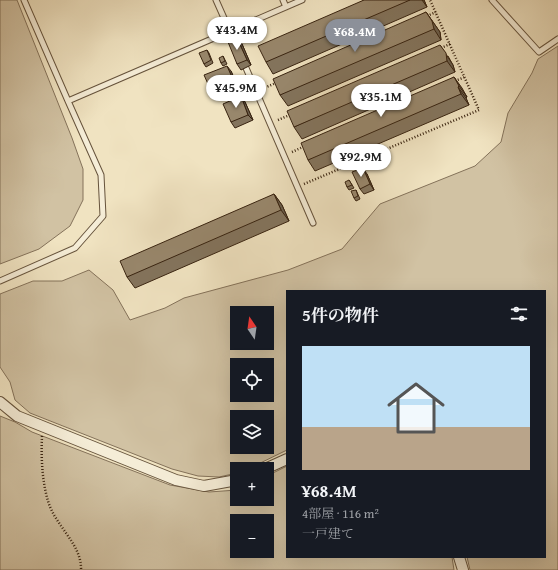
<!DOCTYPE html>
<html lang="ja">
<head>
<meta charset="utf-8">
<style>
	:root { --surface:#171b24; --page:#242831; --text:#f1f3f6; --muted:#9ea1a6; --accent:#8c9099 }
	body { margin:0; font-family:"Gentium Book Plus","Noto Serif JP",serif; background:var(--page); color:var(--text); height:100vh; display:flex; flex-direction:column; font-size:15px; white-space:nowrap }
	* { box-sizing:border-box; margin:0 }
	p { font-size:13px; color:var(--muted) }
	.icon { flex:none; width:22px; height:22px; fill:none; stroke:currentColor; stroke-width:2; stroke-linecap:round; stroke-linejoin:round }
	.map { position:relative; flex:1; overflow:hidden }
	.details { position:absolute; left:286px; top:290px; width:260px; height:268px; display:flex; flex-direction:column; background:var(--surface); border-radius:0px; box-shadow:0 4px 16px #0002 }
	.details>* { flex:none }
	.needle { width:26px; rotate:347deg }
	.buttons { position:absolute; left:230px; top:306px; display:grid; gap:8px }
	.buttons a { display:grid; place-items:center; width:44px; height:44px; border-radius:0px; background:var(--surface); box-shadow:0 4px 16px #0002; font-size:20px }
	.price { position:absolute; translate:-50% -34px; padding:0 9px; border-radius:14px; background:#fff; color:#222; font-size:13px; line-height:26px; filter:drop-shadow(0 1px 2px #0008) }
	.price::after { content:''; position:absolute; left:50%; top:24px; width:12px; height:9px; margin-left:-6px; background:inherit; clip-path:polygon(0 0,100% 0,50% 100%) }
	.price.active { background:var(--accent); color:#fff }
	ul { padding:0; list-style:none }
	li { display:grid; align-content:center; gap:8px; height:212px; padding:0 16px }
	li span { display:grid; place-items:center; height:124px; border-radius:0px; color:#555 }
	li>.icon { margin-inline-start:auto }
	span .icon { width:72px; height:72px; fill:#fffc; stroke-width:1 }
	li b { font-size:17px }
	h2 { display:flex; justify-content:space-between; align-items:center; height:48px; padding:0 16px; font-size:17px }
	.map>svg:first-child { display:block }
	.green { fill:#d1c2a3; stroke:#84725a; fill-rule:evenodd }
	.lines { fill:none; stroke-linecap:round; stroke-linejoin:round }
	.service-casing { stroke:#66533c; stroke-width:7 }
	.minor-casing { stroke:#66533c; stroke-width:12 }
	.path { stroke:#382310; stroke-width:2.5; stroke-dasharray:1 2; stroke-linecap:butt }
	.service { stroke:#f5edd7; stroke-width:5 }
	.minor { stroke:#f5edd7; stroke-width:10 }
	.wall { fill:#83745d; stroke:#382310 }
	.shaded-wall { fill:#6a5e4c; stroke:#382310 }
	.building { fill:#98876c; stroke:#382310 }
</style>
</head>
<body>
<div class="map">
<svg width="558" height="570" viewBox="0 0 558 570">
	<rect width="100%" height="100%" fill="#f0e3c1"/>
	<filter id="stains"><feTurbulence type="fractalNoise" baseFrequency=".005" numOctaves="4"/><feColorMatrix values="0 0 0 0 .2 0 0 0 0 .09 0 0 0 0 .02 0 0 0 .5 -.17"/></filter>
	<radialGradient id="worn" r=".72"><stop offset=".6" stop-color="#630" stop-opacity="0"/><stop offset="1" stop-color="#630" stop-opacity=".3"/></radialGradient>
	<path class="green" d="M0 0H17L72 138 83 169V200L70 226 39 249 0 264Z
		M558 46V570H470L467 557H545V291H287V450L248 469H237V473L219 477 198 476 172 469 30 413 15 400 10 382 0 367V294L33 281H62L89 270 113 290 130 320 165 308 184 298 288 270 342 249 380 204 475 166 501 142 508 113 532 73 538 59ZM237 313H267V343H237ZM237 365H267V395H237ZM237 417H267V447H237Z
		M0 416 15 422 32 432 170 485 209 492 237 490V499H267V476L287 466V557H452L454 570H0ZM237 521H267V551H237Z"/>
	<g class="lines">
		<defs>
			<path id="service" d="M24 0 68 101
				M216 0 236 45
				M283 0 286 7
				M492 0 539 52 558 39
				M243 61 313 223
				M0 281 75 248 103 216 101 175 68 101 302 0"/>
			<path id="minor" d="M0 402 17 416 176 480 204 486 237 480
				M265 469 287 459
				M459 557 463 570"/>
		</defs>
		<use href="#service" class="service-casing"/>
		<use href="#minor" class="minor-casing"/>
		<path class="path" d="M427 16 436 12
			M441 48 450 44
			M455 81 465 77
			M262 89 278 82
			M278 120 292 114
			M292 152 305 146
			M304 184 479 110 430 0
			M42 436C41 457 42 481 48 501 55 526 82 544 81 570"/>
		<use href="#service" class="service"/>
		<use href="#minor" class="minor"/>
	</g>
	<path class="wall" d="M364 0H424L427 7 273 74 266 62Z
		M426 12 440 32 441 40 288 106 280 95Z
		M237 38 242 44 251 65 241 70 237 64Z
		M207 50 209 53 213 63 206 67 204 64Z
		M223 56 227 64 223 66 221 63Z
		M448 56 453 65 455 72 302 139 294 127Z
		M231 71 239 89 232 93 233 96 226 99 224 96 216 99 212 93Z
		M454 77 467 97 466 98 469 105 315 171 308 160Z
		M241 96 245 102 253 120 235 128 231 122Z
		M367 174 374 190 364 194 360 189Z
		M349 180 354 188 349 190 347 187Z
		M356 190 360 199 356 201 354 198Z
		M274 194 282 205 289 221 135 288 127 277Z"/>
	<path class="shaded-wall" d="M422 0H424L427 7Z
		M426 12 440 32 441 40 434 29Z
		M237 38 242 44 251 65 247 60Z
		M440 45 453 65 455 72 447 61Z
		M227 66 231 71 239 89 235 84Z
		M454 77 462 88 467 97 459 86Z
		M458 87 466 98 469 105 461 94Z
		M241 96 245 102 253 120 248 115Z
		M363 168 367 174 374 190 370 184Z
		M274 194 282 205 289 221 281 210Z"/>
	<path class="building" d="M364 0H410L266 62 258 46Z
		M426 12 432 21 434 29 280 95 273 79Z
		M237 38 247 60 237 64 228 42Z
		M440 45 446 53 447 61 294 127 287 111Z
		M207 50 211 60 204 64 199 53Z
		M223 56 225 61 221 63 219 58Z
		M227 66 235 84 228 87 229 90 222 93 221 90 212 93 204 75Z
		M454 77 459 86 458 87 461 94 308 160 301 143Z
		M241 96 248 115 231 122 223 104Z
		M363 168 370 184 360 189 352 172Z
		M349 180 352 185 347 187 345 182Z
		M356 190 358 196 354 198 351 191Z
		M274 194 281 210 127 277 120 261Z"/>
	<rect width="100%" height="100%" filter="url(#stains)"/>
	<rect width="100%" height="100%" fill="url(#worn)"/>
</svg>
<div class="buttons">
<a><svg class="needle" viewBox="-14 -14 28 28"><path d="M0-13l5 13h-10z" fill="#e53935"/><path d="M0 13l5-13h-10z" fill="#9ea1a6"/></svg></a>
<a><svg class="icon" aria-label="locate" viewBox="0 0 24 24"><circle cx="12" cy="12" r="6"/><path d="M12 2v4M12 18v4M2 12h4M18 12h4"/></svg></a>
<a><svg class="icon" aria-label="layers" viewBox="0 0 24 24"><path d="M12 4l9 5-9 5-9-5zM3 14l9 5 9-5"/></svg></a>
<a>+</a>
<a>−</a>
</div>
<b class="price" style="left:237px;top:51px">¥43.4M</b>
<b class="price active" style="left:355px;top:53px">¥68.4M</b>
<b class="price" style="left:236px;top:109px">¥45.9M</b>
<b class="price" style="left:381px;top:118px">¥35.1M</b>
<b class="price" style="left:361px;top:178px">¥92.9M</b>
<section class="details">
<h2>5件の物件<svg class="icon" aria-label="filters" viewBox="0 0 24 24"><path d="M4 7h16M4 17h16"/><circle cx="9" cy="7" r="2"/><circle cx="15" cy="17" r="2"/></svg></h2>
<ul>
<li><span style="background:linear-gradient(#bfe0f5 65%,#b9a48a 0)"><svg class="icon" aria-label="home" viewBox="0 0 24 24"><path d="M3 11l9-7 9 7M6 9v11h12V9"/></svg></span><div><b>¥68.4M</b><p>4部屋 · 116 m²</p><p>一戸建て</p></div></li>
</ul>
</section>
</div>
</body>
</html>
